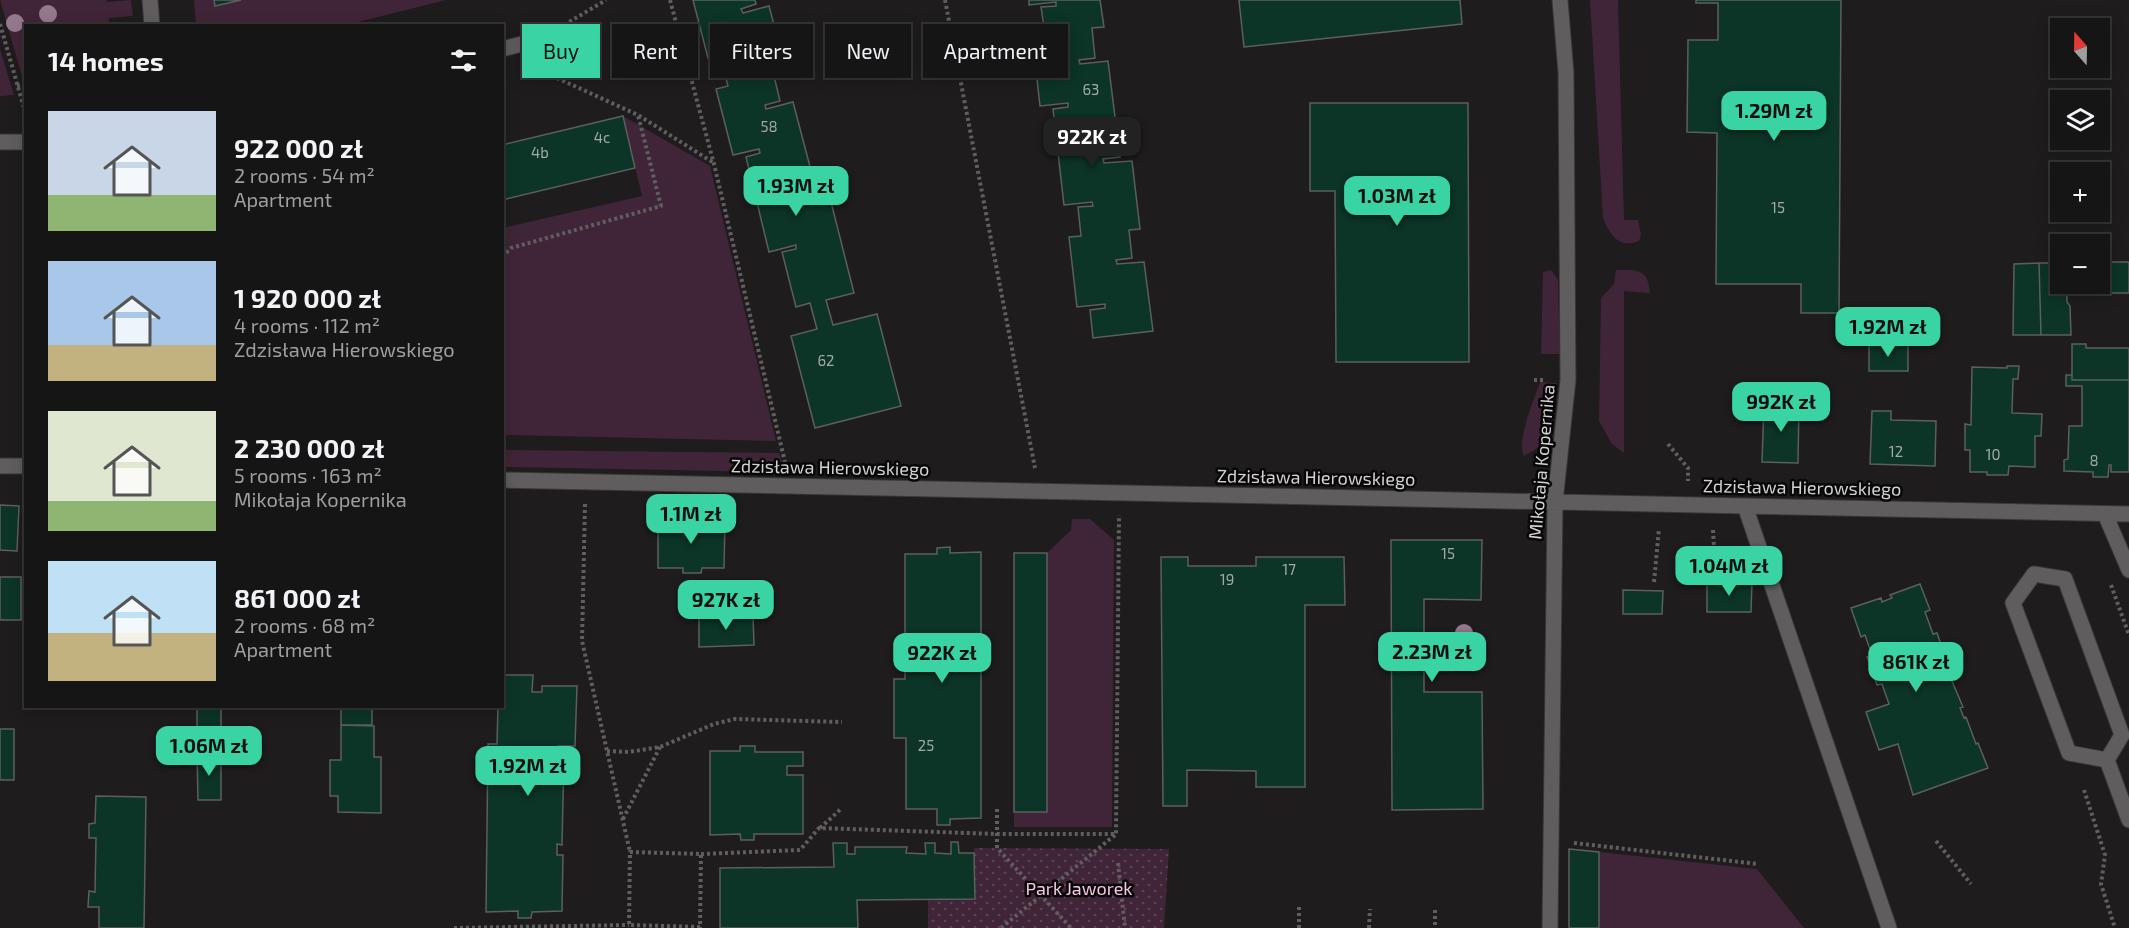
<!DOCTYPE html>
<html lang="en">
<head>
<meta charset="utf-8">
<style>
	:root { --surface:#161516; --page:#232223; --text:#f1f3f6; --muted:#9e9fa1; --line:#353435; --accent:#3ad4a4 }
	body { margin:0; font-family:"Exo 2",sans-serif; background:var(--page); color:var(--text); height:100vh; display:flex; flex-direction:column; font-size:22px; white-space:nowrap }
	* { box-sizing:border-box; margin:0 }
	p { font-size:20px; color:var(--muted) }
	.icon { flex:none; width:33px; height:33px; fill:none; stroke:currentColor; stroke-width:2; stroke-linecap:round; stroke-linejoin:round }
	.map { position:relative; flex:1; overflow:hidden }
	.side { position:absolute; left:24px; top:24px; width:480px; height:684px; display:flex; flex-direction:column; background:var(--surface); border-radius:0px; box-shadow:0 3px 15px #0003,0 0 0 2px var(--line) }
	.side>* { flex:none }
	.top-card { position:absolute; left:522px; top:24px; width:570px; height:54px; display:flex; gap:12px }
	.needle { width:39px; rotate:340deg }
	.buttons { position:absolute; left:2050px; top:18px; display:grid; gap:12px }
	.buttons a { display:grid; place-items:center; width:60px; height:60px; border-radius:0px; background:var(--surface); box-shadow:0 3px 15px #0003,0 0 0 2px var(--line); font-size:30px }
	.price { position:absolute; translate:-50% -51px; padding:0 14px; border-radius:12px; background:var(--accent); color:#111; font-size:20px; line-height:39px; filter:drop-shadow(0 2px 3px #0008) }
	.price::after { content:''; position:absolute; left:50%; top:36px; width:18px; height:14px; margin-left:-9px; background:inherit; clip-path:polygon(0 0,100% 0,50% 100%) }
	.price.selected { background:#222; color:#fff }
	ul { padding:0; list-style:none }
	li { display:flex; align-items:center; gap:18px; height:150px; padding:0 24px }
	li span { display:grid; place-items:center; flex:none; width:168px; height:120px; border-radius:0px; color:#555 }
	li>.icon { margin-inline-start:auto }
	span .icon { width:72px; height:72px; fill:#fffc; stroke-width:1 }
	li b { font-size:26px }
	h2 { display:flex; justify-content:space-between; align-items:center; height:72px; padding:0 24px; font-size:26px }
	.tag { padding:0 21px; border-radius:0px; background:var(--surface); box-shadow:0 3px 15px #0003,0 0 0 2px var(--line); font-size:21px; line-height:54px }
	.tag.selected { background:var(--accent); color:#111 }
	.map>svg:first-child { display:block }
	.grass { fill:#402437 }
	.park { fill:url(#park-dots) }
	.building { fill:#0c3427; stroke:#5c5f5d; stroke-width:1.5 }
	.lines { fill:none; stroke-linecap:round; stroke-linejoin:round }
	.service-casing { stroke:#393738; stroke-width:17 }
	.minor-casing { stroke:#393738; stroke-width:17 }
	.path { stroke:#605e5f; stroke-width:4; stroke-dasharray:3 3; stroke-linecap:butt }
	.service { stroke:#605d5f; stroke-width:15 }
	.minor { stroke:#605d5f; stroke-width:15 }
	.tree { fill:#96788c }
	.labels { text-anchor:middle; stroke-width:5; stroke-linejoin:round; paint-order:stroke }
	.number-label { font-size:15px; fill:#a1aaa7 }
	.street-label { font-size:18px; fill:#d3d1d2; stroke:#080707 }
	.park-label { font-size:18px; fill:#f8c4e6; stroke:#080707 }
</style>
</head>
<body>
<div class="map">
<svg width="2129" height="928" viewBox="0 0 2129 928">
	<defs>
		<pattern id="park-dots" width="8" height="8" patternUnits="userSpaceOnUse" patternTransform="scale(1.5)"><rect width="8" height="8" fill="#402437"/><path d="M2 2h.1M6 6h.1" fill="none" stroke="#5b4353" stroke-width="1.8" stroke-linecap="round"/></pattern>
	</defs>
	<rect width="100%" height="100%" fill="#1e1c1d"/>
	<path class="grass" d="M0 0H106L107 2 131 0 133 16 109 18V25L26 26 25 87Z
		M194 0H446L342 26 196 25Z
		M1590 0H1618L1624 220H1638L1641 235 1639 241C1619 249 1610 235 1603 218Z
		M0 49 14 95 0 96Z
		M623 116 710 166 776 441 503 435 502 228 642 196Z
		M1551 270 1558 280 1560 354H1541L1543 272Z
		M1616 270C1637 270 1648 268 1650 293L1624 291V453L1612 444 1599 421 1601 298 1614 284Z
		M1540 382 1557 383C1553 403 1552 428 1540 445 1536 450 1529 453 1524 456 1516 442 1534 399 1540 382Z
		M503 450 779 453 785 472 503 467Z
		M1072 519H1090L1114 540 1112 827H1014V812H1047V553L1071 530Z
		M1581 850 1757 869 1804 928H1583Z"/>
	<path class="park" d="M974 848 1169 849 1164 928H928V899L974 853Z"/>
	<path class="building" d="M214 0H241L215 6Z
		M693 0H755L756 4 741 9 743 13 769 6 787 73 774 76 780 101 765 105 766 109 793 102 818 197 803 200 804 205 830 198 854 293 826 300 833 325 877 314 901 406 815 428 791 336 817 329 810 303 796 307 782 252 796 249V245L769 252 746 157 760 153 759 149 733 155 716 89 728 86 721 60 736 56 734 52 708 58Z
		M1029 0H1100L1104 27 1092 28 1095 58 1079 60 1080 64 1108 61 1120 157 1103 159 1104 163 1132 161 1140 229 1129 230 1132 258 1116 260 1117 264 1144 262 1153 331 1093 338 1090 310 1105 308V304L1077 307 1069 237 1081 236 1078 207 1093 206 1092 202 1064 205 1053 109 1068 107V103L1040 106 1032 35 1045 34 1041 7 1056 6V2L1029 5Z
		M1239 0H1460L1462 24 1244 47Z
		M1696 0H1841L1839 313H1801V284H1716L1717 133 1687 132 1688 40H1718V3H1696Z
		M1310 103H1468L1469 362H1336L1335 191H1310Z
		M623 116 635 168 502 200V145Z
		M2100 262H2129V293H2085L2081 289H2071L2067 291V302L2070 306 2071 335H2041L2039 263H2061V284H2100Z
		M2039 263 2041 335H2013L2014 264Z
		M2072 344H2086V348H2129V380H2072Z
		M1869 345H1908V371H1869Z
		M2007 366H2019L2018 379H2013L2012 413 2042 414 2041 436H2035V467L2009 466 2008 475H1987V472H1970V450H1965V424L1971 425 1972 367 2007 368Z
		M2066 375H2072V380H2129V472H2111V465H2109L2108 477H2093V472L2064 471V460L2068 459 2069 426H2082V386H2066Z
		M1764 403H1799L1798 463 1762 462Z
		M1872 411H1891V420L1936 421 1935 466 1870 464Z
		M0 505 19 506 17 551 0 550Z
		M658 520 725 521 724 568H702L701 573H683V568H658Z
		M1391 540H1482L1481 600 1424 599V692H1482L1483 809 1392 810Z
		M950 547V553L981 552V818L950 819V825H937V809H906V738H894V679H905V554H937V548Z
		M1014 553H1047V812H1014Z
		M1161 557H1188V566H1256V557H1344L1345 605H1305V787H1256V771L1187 770V806H1163Z
		M0 577H21V620H0Z
		M1707 582H1752L1751 612H1707Z
		M1920 584 1930 610 1925 612 1933 634 1937 633 1946 659 1943 660 1963 707 1960 708 1964 718 1966 717 1976 744 1978 743 1988 768 1913 795 1898 744 1879 750 1866 712 1889 704 1882 684 1877 685 1867 657 1872 655 1865 635 1861 637 1851 608 1881 598 1882 602 1892 598 1890 595Z
		M1623 590 1663 591 1662 614H1623Z
		M753 615 754 645 699 647V616Z
		M502 675H533L532 692H542V686H577L575 746H558V757L564 756 562 845 557 844V855H563L562 911 532 912 531 918H518V911L486 912 488 744H497L498 706H502Z
		M197 706H221V753L197 754Z
		M328 706H393V709H372V725H341V709H328Z
		M341 725 374 726V757H381V813L338 812V796H330V760H341Z
		M0 729H14V780H0Z
		M740 746H755V752H803V766H787V775H803V834H754V840H741L740 834 710 835V751H740Z
		M221 753V800H198L197 754Z
		M96 796 146 797 144 928H99V907H88L89 891 95 892 96 838H89V824L95 823Z
		M951 842H958L959 853H974L975 899 857 900 858 928H720V868L834 867 833 843H847V854H855V847H907L906 853 926 854 925 843H935V853L951 854Z
		M1569 849 1599 852V928H1569Z"/>
	<g class="lines">
		<defs>
			<path id="service" d="M2034 574 2065 579 2122 735 2107 760 2069 753 2013 603Z
				M2107 760 2129 820"/>
			<path id="minor" d="M150 0 152 26
				M502 49 541 39
				M0 142H26
				M0 466H26
				M502 480 2129 514
				M1745 506 1889 928
				M2105 514 2129 570
				M1550 928 1555 502 1568 380 1566 73 1560 0"/>
		</defs>
		<use href="#service" class="service-casing"/>
		<use href="#minor" class="minor-casing"/>
		<path class="path" d="M670 0 714 164 785 462
			M945 0 1035 468
			M0 24 26 115
			M559 28 606 0
			M545 61 546 73 638 115 714 163
			M17 86 26 85
			M502 257 511 248 661 206 638 115
			M1534 380H1546
			M1668 444 1688 468V481
			M585 504 582 641 630 852
			M1713 530 1716 581
			M1654 582 1659 529
			M2111 585 2129 635
			M607 751 628 752 660 747 714 724 735 719 842 722
			M2084 790 2105 855 2101 884 2115 928
			M997 809V848L1071 928
			M623 819 660 747
			M820 828 842 808
			M1936 841 1971 884
			M1574 843 1758 864
			M701 854 800 850 819 828 997 834H1116L1119 515
			M1118 863 1125 928
			M1435 910V928
			M700 927 629 925 630 852 701 854 700 928
			M454 928 629 925
			M1001 928 1115 835
			M1299 928V907
			M1369 928 1370 909"/>
		<use href="#service" class="service"/>
		<use href="#minor" class="minor"/>
	</g>
	<g class="tree">
		<circle cx="48" cy="14" r="9"/>
		<circle cx="15" cy="23" r="9"/>
		<circle cx="1464" cy="633" r="9"/>
	</g>
	<g class="labels">
		<g class="number-label">
			<text x="1091" y="95">63</text>
			<text x="769" y="132">58</text>
			<text x="602" y="143">4c</text>
			<text x="540" y="158">4b</text>
			<text x="1778" y="213">15</text>
			<text x="826" y="366">62</text>
			<text x="1896" y="457">12</text>
			<text x="1993" y="460">10</text>
			<text x="2094" y="466">8</text>
			<text x="1448" y="559">15</text>
			<text x="1289" y="575">17</text>
			<text x="1227" y="585">19</text>
			<text x="926" y="751">25</text>
		</g>
		<g class="street-label">
			<text transform="translate(1542 462) rotate(-85)" y="6">Mikołaja Kopernika</text>
			<text transform="translate(830 468) rotate(1)" y="6">Zdzisława Hierowskiego</text>
			<text transform="translate(1316 478) rotate(1)" y="6">Zdzisława Hierowskiego</text>
			<text transform="translate(1802 488) rotate(1)" y="6">Zdzisława Hierowskiego</text>
		</g>
		<g class="park-label">
			<text x="1079" y="895">Park Jaworek</text>
		</g>
	</g>
</svg>
<div class="buttons">
<a><svg class="needle" viewBox="-14 -14 28 28"><path d="M0-13l5 13h-10z" fill="#e53935"/><path d="M0 13l5-13h-10z" fill="#9e9fa1"/></svg></a>
<a><svg class="icon" aria-label="layers" viewBox="0 0 24 24"><path d="M12 4l9 5-9 5-9-5zM3 14l9 5 9-5"/></svg></a>
<a>+</a>
<a>−</a>
</div>
<b class="price" style="left:1774px;top:142px">1.29M zł</b>
<b class="price selected" style="left:1092px;top:168px">922K zł</b>
<b class="price" style="left:796px;top:217px">1.93M zł</b>
<b class="price" style="left:1397px;top:227px">1.03M zł</b>
<b class="price" style="left:1888px;top:358px">1.92M zł</b>
<b class="price" style="left:1781px;top:433px">992K zł</b>
<b class="price" style="left:691px;top:545px">1.1M zł</b>
<b class="price" style="left:1729px;top:597px">1.04M zł</b>
<b class="price" style="left:726px;top:631px">927K zł</b>
<b class="price" style="left:1432px;top:683px">2.23M zł</b>
<b class="price" style="left:942px;top:684px">922K zł</b>
<b class="price" style="left:1916px;top:693px">861K zł</b>
<b class="price" style="left:209px;top:777px">1.06M zł</b>
<b class="price" style="left:528px;top:797px">1.92M zł</b>
<div class="top-card">
<a class="tag selected">Buy</a>
<a class="tag">Rent</a>
<a class="tag">Filters</a>
<a class="tag">New</a>
<a class="tag">Apartment</a>
</div>
<section class="side">
<h2>14 homes<svg class="icon" aria-label="filters" viewBox="0 0 24 24"><path d="M4 7h16M4 17h16"/><circle cx="9" cy="7" r="2"/><circle cx="15" cy="17" r="2"/></svg></h2>
<ul>
<li><span style="background:linear-gradient(#c9d6e8 70%,#8fb573 0)"><svg class="icon" aria-label="home" viewBox="0 0 24 24"><path d="M3 11l9-7 9 7M6 9v11h12V9"/></svg></span><div><b>922 000 zł</b><p>2 rooms · 54 m²</p><p>Apartment</p></div></li>
<li><span style="background:linear-gradient(#a9c7e8 70%,#c2b280 0)"><svg class="icon" aria-label="home" viewBox="0 0 24 24"><path d="M3 11l9-7 9 7M6 9v11h12V9"/></svg></span><div><b>1 920 000 zł</b><p>4 rooms · 112 m²</p><p>Zdzisława Hierowskiego</p></div></li>
<li><span style="background:linear-gradient(#dfe7d0 75%,#8fb573 0)"><svg class="icon" aria-label="home" viewBox="0 0 24 24"><path d="M3 11l9-7 9 7M6 9v11h12V9"/></svg></span><div><b>2 230 000 zł</b><p>5 rooms · 163 m²</p><p>Mikołaja Kopernika</p></div></li>
<li><span style="background:linear-gradient(#bfe0f5 60%,#c2b280 0)"><svg class="icon" aria-label="home" viewBox="0 0 24 24"><path d="M3 11l9-7 9 7M6 9v11h12V9"/></svg></span><div><b>861 000 zł</b><p>2 rooms · 68 m²</p><p>Apartment</p></div></li>
</ul>
</section>
</div>
</body>
</html>
